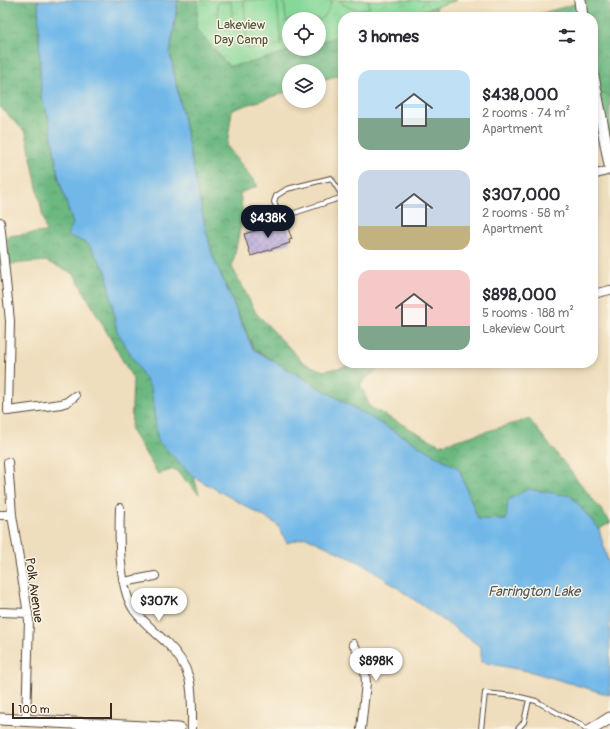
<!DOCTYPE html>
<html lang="en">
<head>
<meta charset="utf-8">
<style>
	:root { --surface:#fff; --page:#f2f2f3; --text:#2b2b33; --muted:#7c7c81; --accent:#111827 }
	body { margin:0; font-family:Pangolin,sans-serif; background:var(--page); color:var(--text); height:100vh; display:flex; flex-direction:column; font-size:15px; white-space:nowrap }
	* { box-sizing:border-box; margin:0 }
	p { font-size:13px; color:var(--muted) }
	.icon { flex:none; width:22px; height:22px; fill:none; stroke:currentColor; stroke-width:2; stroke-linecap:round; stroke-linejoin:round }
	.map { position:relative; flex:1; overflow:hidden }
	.details { position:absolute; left:338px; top:12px; width:260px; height:356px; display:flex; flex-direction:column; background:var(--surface); border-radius:16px; box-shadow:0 2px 6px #0003 }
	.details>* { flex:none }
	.fabs { position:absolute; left:282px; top:12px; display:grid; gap:8px }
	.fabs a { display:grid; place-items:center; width:44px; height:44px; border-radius:50%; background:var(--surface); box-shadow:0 2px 6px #0003; font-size:20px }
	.scale { position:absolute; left:12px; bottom:10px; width:100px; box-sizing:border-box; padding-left:4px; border:2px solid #3b2a1e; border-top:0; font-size:11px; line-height:14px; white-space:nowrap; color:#3b2a1e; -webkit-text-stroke:3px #fcf5e5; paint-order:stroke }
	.price { position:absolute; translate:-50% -34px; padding:0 9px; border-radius:14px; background:#fff; color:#222; font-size:13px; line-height:26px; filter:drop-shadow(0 1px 2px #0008) }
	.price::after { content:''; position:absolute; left:50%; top:24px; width:12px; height:9px; margin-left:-6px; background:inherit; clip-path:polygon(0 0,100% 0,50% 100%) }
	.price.selected { background:var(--accent); color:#fff }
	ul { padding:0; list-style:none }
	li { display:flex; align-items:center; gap:12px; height:100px; padding:0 20px }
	li span { display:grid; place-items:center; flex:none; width:112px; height:80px; border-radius:12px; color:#555 }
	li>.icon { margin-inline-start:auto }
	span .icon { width:48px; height:48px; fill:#fffc; stroke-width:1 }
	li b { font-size:17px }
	h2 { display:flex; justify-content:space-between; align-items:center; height:48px; padding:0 20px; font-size:17px }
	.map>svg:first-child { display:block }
	.forest { fill:url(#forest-crowns); stroke:#547150 }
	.park { fill:url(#park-crowns); stroke:#60815c }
	.garden { fill:#86d899; stroke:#60815c }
	.water { fill:#71b8e9; stroke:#567184 }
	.building { fill:url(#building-cross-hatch) }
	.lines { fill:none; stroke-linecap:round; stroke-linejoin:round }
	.lane-casing { stroke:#564536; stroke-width:6 }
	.street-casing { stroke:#564536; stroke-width:10 }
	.secondary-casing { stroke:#564536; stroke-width:13 }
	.lane { stroke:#fff; stroke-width:4 }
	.street { stroke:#fff; stroke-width:8 }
	.secondary { stroke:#fff; stroke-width:11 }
	.labels { text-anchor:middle; stroke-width:3; stroke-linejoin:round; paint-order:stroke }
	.park-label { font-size:13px; fill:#4e563d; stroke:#fcf5e5 }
	.street-label { font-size:13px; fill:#3b2a1e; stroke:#fcf5e5 }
	.water-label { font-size:14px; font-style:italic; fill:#4b555b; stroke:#fcf5e5 }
</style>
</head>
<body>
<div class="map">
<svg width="610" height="729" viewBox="0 0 610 729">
	<defs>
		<pattern id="forest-crowns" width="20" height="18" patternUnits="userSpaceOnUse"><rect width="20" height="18" fill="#6cb881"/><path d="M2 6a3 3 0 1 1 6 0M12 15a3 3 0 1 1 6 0" fill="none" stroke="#5a9669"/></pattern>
		<pattern id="park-crowns" width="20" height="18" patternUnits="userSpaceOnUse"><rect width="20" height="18" fill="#86d899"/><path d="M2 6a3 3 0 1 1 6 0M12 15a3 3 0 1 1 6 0" fill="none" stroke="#75ba83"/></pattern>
		<pattern id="building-cross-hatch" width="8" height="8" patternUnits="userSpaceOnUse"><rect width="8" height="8" fill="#b8aadc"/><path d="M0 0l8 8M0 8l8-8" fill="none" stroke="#978bb2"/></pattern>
	</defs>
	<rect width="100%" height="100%" fill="#fcf5e5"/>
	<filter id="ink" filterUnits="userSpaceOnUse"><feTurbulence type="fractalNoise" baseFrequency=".025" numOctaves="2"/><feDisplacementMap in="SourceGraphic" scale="8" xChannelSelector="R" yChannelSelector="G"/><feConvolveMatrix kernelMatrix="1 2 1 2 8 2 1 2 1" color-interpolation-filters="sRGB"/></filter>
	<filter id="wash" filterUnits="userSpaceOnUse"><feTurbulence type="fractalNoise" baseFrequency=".012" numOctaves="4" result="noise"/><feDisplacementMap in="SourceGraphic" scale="16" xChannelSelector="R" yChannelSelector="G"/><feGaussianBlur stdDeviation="0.9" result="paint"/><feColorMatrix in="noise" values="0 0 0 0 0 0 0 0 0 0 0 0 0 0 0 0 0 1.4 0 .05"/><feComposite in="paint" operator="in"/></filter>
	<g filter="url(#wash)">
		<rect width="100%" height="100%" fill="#efdebd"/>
		<path class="forest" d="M0 0H38L41 98 48 115 59 179 73 224 88 244 106 271 117 331 151 389 158 441 194 477 199 494 174 469 158 474 131 430 133 379 74 274 46 261 10 264 7 236 46 232 26 133 0 107Z
			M178 0H198L196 29 229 66 253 62 296 49H319V42L343 35V74L319 81V71H289V91L232 110 227 146 258 186 240 193 243 215 232 267 256 313 304 363 323 371 363 363H374L380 367 360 384 370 407 440 445 529 419 610 521V523L599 529 571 496 506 520 478 519 458 469 254 349 213 257 205 226 170 53Z
			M588 0H610V151L593 78V17H529Z
			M436 7 439 17H402Z"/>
		<path class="park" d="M198 0H457L402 17H343V35L319 42V19H289V49H296L253 62 229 66 196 29Z"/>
		<path class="garden" d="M244 0H277L281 45 247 48Z
			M284 0H332L327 13 319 22V19H289V35H288Z
			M339 0H369V8C357 11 348 10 339 0Z
			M231 2 233 29 220 30 217 3Z"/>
		<path class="water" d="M38 0H178L170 53 205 226 213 257 253 349 459 469 478 519 506 520 508 500 528 489 571 496 599 529 608 561 610 563V695L532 672 481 662V647L365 565 306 537 287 543 277 524 194 477 158 441 151 389 117 331 106 271 88 244 67 235 73 224 59 179 48 115 41 98Z"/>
		<g id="blocks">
			<path class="building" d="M276 211 283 216 280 221 271 219Z
				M286 223 292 239 289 240 290 243 251 256 244 234 279 224 278 225Z"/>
		</g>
	</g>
	<g filter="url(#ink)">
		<use href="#blocks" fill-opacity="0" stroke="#564536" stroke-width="1"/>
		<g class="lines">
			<defs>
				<path id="lane" d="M331 178 343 197 291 214C281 213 278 211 274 202L276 196 287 189Z
					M481 729 485 693 516 696 536 701 563 716 580 724 585 729
					M518 729 524 722 529 700"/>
				<path id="street" d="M593 175 610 170
					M0 222 10 321 8 411 61 404 67 402 75 396
					M593 294 610 290
					M8 462 12 515 29 620 26 721
					M120 508C119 535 118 587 134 610 143 622 155 632 166 642 195 670 192 692 192 729
					M0 515H12
					M124 582 155 576
					M0 612 28 613
					M353 644 364 660 366 683 361 729"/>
				<path id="secondary" d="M580 0 582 17
					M593 76 610 165
					M0 719 179 729
					M592 729 610 718"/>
			</defs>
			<use href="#lane" class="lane-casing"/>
			<use href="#street" class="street-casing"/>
			<use href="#secondary" class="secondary-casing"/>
			<use href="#lane" class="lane"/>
			<use href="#street" class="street"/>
			<use href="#secondary" class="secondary"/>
		</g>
	</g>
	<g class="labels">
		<g class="park-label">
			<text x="241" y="29">Lakeview<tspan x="241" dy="15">Day Camp</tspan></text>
		</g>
		<g class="street-label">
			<text transform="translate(35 590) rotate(82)" y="5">Polk Avenue</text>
		</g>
		<g class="water-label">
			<text x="534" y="596">Farrington Lake</text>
		</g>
	</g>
</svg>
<div class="fabs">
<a><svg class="icon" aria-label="locate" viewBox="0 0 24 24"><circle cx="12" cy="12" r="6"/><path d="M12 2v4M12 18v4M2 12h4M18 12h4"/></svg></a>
<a><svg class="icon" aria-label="layers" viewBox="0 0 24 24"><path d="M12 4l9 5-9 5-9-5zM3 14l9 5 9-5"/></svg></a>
</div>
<div class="scale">100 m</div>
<b class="price selected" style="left:268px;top:239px">$438K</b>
<b class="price" style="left:159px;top:622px">$307K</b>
<b class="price" style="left:376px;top:682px">$898K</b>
<section class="details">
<h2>3 homes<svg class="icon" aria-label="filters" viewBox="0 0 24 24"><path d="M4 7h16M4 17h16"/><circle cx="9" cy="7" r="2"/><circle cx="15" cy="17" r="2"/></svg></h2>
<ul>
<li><span style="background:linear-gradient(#bfe0f5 60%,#7fa58c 0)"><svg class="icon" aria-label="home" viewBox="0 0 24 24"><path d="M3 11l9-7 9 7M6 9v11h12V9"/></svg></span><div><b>$438,000</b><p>2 rooms · 74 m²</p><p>Apartment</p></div></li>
<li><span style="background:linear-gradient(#c9d6e8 70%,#c2b280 0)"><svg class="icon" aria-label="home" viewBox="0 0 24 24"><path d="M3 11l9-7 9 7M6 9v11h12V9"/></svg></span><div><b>$307,000</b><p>2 rooms · 58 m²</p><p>Apartment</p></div></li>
<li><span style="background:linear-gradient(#f6c9c9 70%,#7fa58c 0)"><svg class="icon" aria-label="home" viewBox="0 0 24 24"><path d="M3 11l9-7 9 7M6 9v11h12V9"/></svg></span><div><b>$898,000</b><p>5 rooms · 188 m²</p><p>Lakeview Court</p></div></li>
</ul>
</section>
</div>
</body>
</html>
